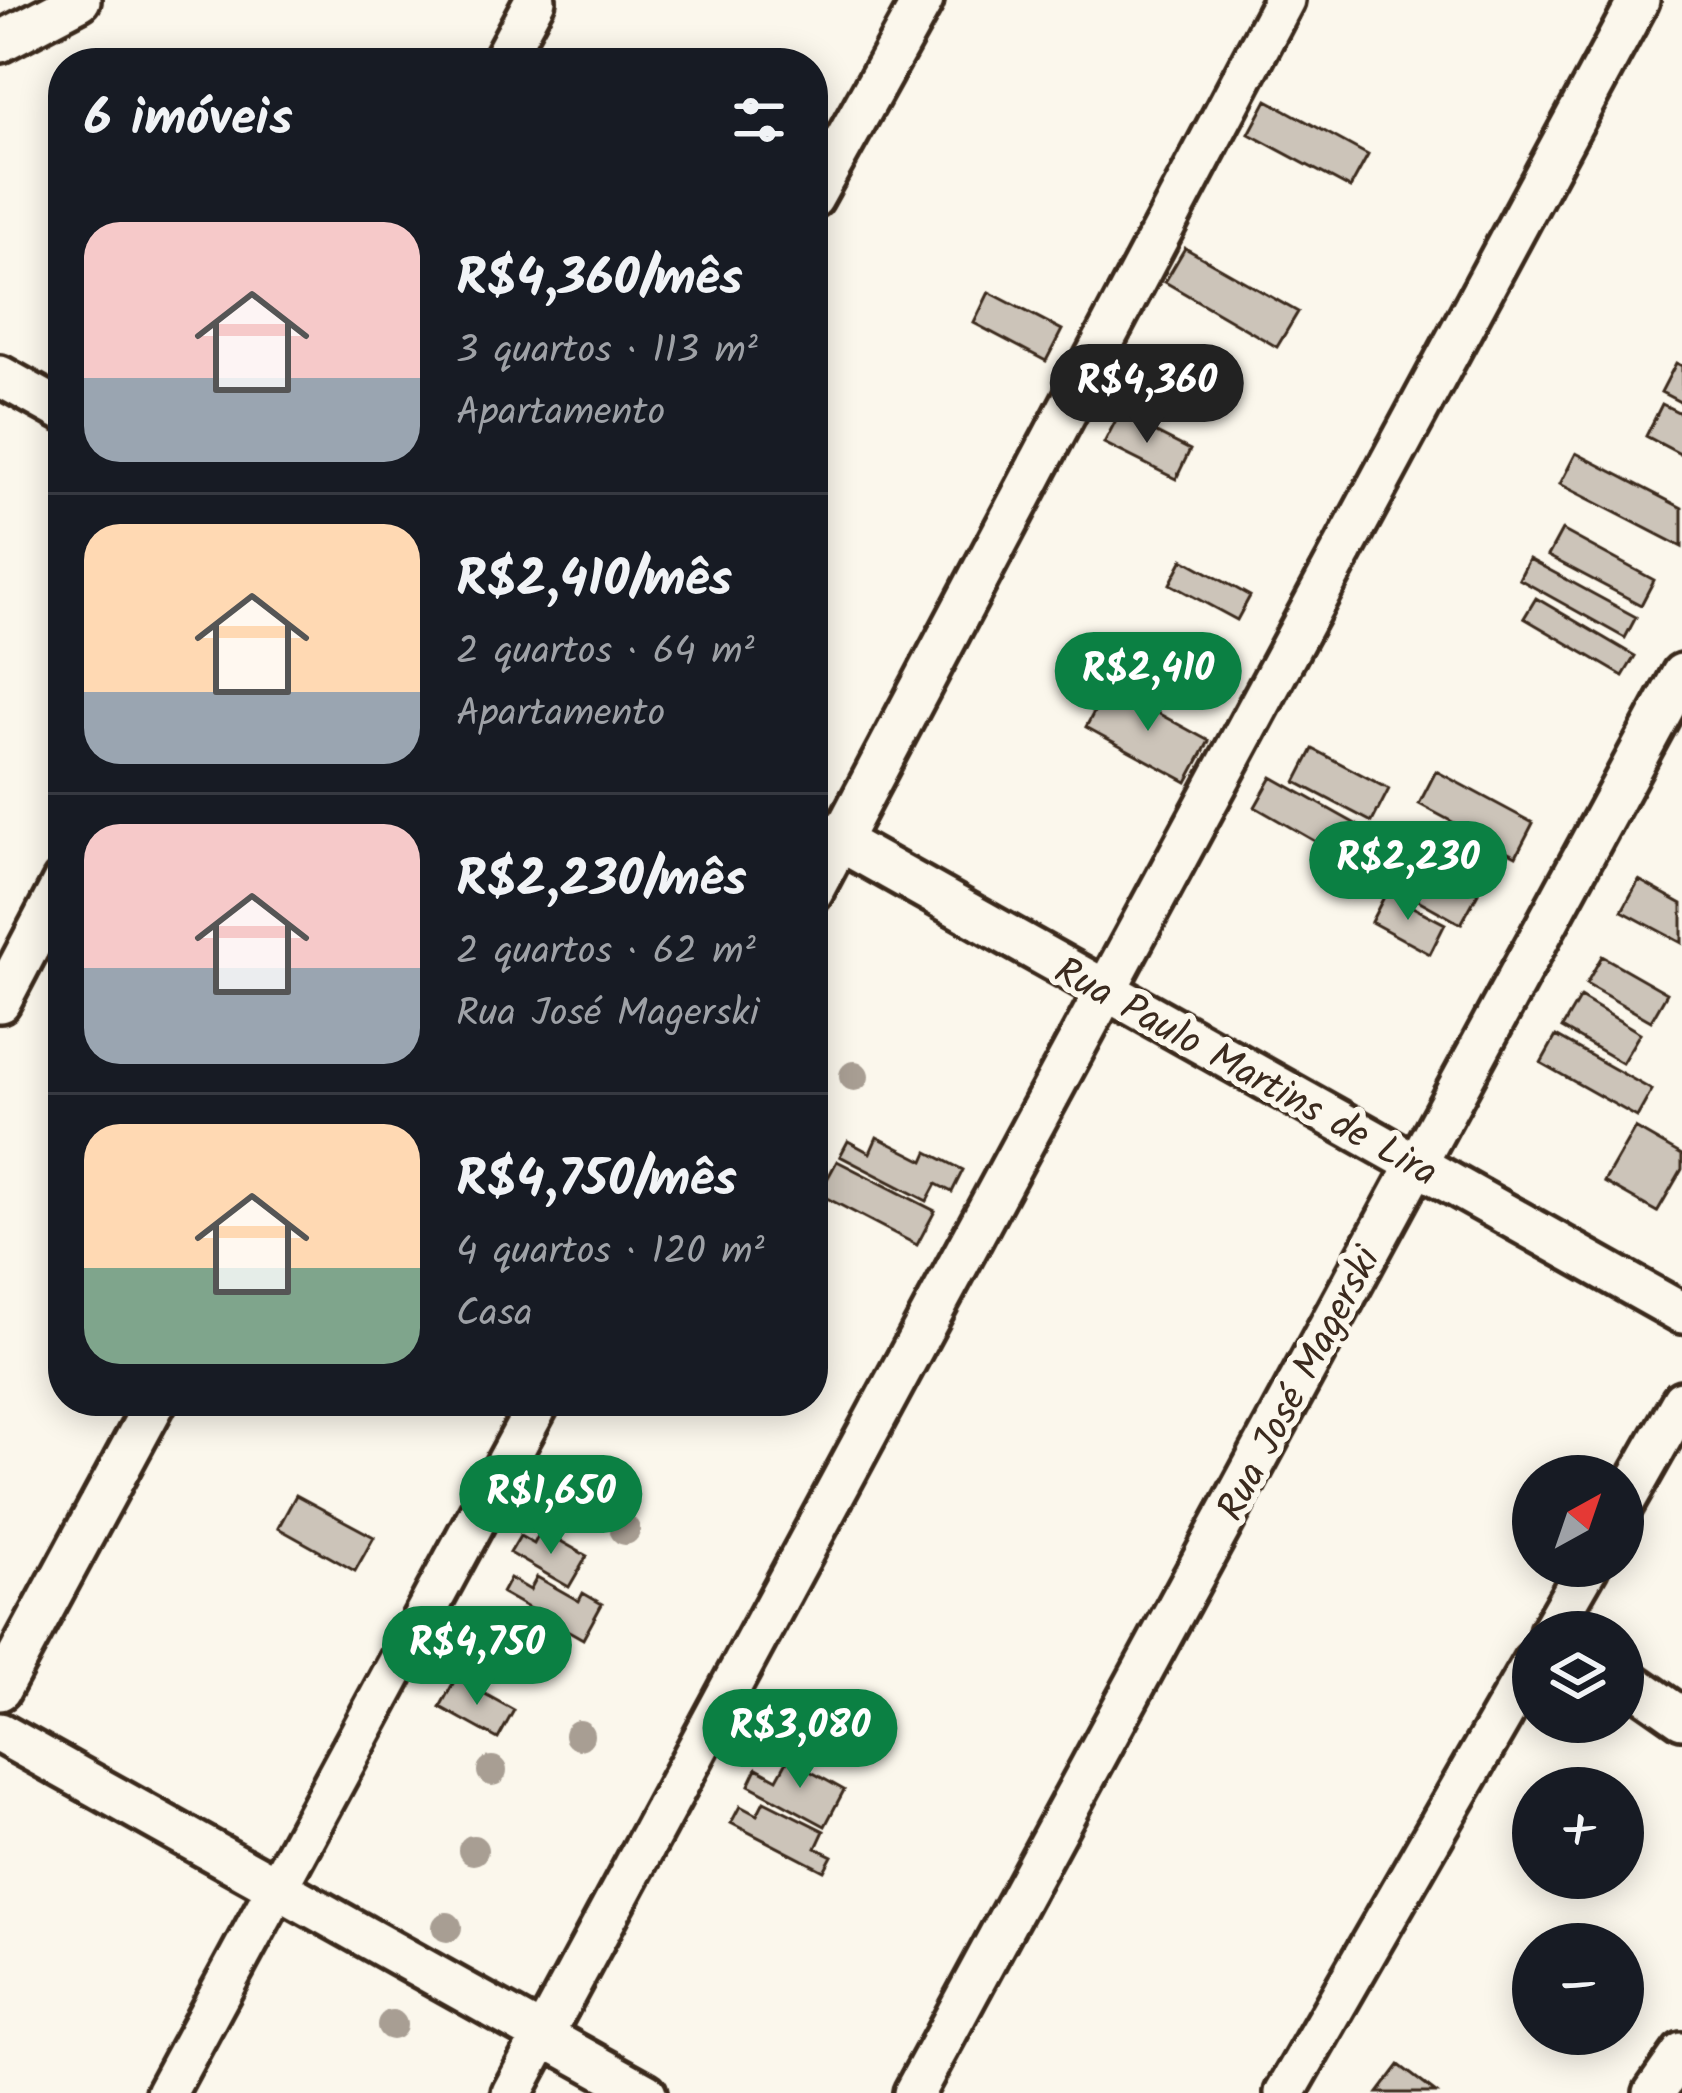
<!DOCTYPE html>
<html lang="pt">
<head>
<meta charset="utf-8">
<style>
	:root { --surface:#171b24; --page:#20242c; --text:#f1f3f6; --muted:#9ea1a6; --line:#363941; --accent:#0b8043 }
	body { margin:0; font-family:Kalam,sans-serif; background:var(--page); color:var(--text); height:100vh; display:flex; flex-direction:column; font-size:45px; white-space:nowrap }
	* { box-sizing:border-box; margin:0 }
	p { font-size:39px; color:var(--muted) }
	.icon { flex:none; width:66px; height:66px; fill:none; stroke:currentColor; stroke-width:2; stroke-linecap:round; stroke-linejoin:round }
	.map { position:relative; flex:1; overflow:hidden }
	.drawer { position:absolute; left:48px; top:48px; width:780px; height:1368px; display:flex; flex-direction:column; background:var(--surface); border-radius:48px; box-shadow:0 6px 30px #0003 }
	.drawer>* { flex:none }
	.needle { width:78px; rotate:40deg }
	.fabs { position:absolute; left:1512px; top:1455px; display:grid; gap:24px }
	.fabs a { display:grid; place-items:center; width:132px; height:132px; border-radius:50%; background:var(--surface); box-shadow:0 6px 30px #0003; font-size:60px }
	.price { position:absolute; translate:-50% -102px; padding:0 27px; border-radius:42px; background:var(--accent); color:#fff; font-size:39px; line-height:78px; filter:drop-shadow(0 3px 6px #0008) }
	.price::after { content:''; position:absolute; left:50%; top:72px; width:36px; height:27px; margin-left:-18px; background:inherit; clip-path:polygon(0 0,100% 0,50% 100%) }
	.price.on { background:#222; color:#fff }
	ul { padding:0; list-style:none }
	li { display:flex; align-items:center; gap:36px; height:300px; padding:0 36px }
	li+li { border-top:3px solid var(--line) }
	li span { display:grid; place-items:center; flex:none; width:336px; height:240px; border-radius:36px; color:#555 }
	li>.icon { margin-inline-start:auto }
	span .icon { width:144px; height:144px; fill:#fffc; stroke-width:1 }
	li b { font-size:51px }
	h2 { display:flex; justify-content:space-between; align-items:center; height:144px; padding:0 36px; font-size:51px }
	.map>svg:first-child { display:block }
	.building { fill:#ccc4b9; stroke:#3b2a1e; stroke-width:3 }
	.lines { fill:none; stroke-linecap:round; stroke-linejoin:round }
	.minor-casing { stroke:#3b2a1e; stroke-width:48 }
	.minor { stroke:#fbf7ec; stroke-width:39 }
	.tree { fill:#a89e93 }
	.labels { text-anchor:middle; stroke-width:12; stroke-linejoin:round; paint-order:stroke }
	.street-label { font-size:39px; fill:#3b2a1e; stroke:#fbf7ec }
</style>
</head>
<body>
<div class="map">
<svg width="1682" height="2093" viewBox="0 0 1682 2093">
	<rect width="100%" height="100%" fill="#fbf7ec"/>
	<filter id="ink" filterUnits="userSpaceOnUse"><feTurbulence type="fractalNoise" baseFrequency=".00833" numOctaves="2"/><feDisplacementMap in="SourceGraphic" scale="24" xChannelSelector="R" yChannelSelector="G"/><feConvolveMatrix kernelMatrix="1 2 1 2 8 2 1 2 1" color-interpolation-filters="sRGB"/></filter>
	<g filter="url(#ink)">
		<path class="building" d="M1267 100 1368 155 1350 188 1249 134Z
			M1185 248 1298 312 1277 347 1165 282Z
			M989 292 1062 330 1046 361 974 323Z
			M1676 363 1682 366V403L1661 392Z
			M1662 404 1682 414V455L1646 436Z
			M1119 414 1190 450 1176 479 1104 443Z
			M1576 453 1682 508V547L1560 484Z
			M1562 530 1654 580 1641 605 1548 556Z
			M1183 559 1250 596 1237 620 1170 584Z
			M1529 559 1636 617 1625 638 1519 579Z
			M1536 598 1635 656 1623 676 1524 618Z
			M1108 686 1209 741 1187 782 1086 727Z
			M1313 749 1389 789 1372 822 1296 782Z
			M1436 771 1533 823 1516 856 1419 804Z
			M1272 777 1370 832 1353 863 1255 807Z
			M1408 854 1478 893 1461 924 1391 885Z
			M1639 880 1682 904V943L1622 911Z
			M1386 893 1445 924 1430 954 1371 922Z
			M1602 956 1667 993 1651 1021 1586 984Z
			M1580 997 1640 1033 1622 1063 1562 1028Z
			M1556 1036 1652 1090 1637 1117 1541 1063Z
			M1635 1128 1682 1155V1169L1657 1212 1604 1182Z
			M877 1137 924 1161 928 1152 963 1170 952 1192 936 1184 927 1201 840 1156 848 1141 870 1153Z
			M837 1161 935 1211 917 1245 819 1194Z
			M296 1495 374 1537 355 1571 278 1528Z
			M541 1530 587 1556 569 1587 510 1553 520 1536 534 1544Z
			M537 1577 579 1601 583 1593 602 1604 583 1639 502 1593 510 1578 530 1590Z
			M456 1678 514 1710 498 1739 440 1707Z
			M788 1759 844 1790 825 1826 749 1785 757 1768 777 1779Z
			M764 1801 824 1831 816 1848 832 1856 824 1871 731 1823 740 1806 757 1815Z
			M1399 2065 1436 2093H1378Z"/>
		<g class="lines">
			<defs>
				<path id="minor" d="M0 42 80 0
					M501 63 535 0
					M813 198 923 0
					M0 376 63 411
					M813 826 1682 1313
					M813 891 1284 0
					M0 1002 63 882
					M1623 1505 1682 1401
					M1550 1632 1588 1566
					M1623 1677 1682 1718
					M0 1690 156 1401
					M0 1733 646 2093
					M166 2093 540 1401
					M512 2093 1639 0
					M914 2093 1682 674
					M1285 2093 1533 1662
					M1654 2093 1682 2053"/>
			</defs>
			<use href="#minor" class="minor-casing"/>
			<use href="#minor" class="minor"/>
		</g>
		<g class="tree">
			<circle cx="854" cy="1076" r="15"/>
			<circle cx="625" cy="1530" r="15"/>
			<circle cx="579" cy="1735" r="15"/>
			<circle cx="799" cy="1752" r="15"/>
			<circle cx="492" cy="1771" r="15"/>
			<circle cx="473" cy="1850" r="15"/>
			<circle cx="447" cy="1927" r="15"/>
			<circle cx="392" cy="2025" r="15"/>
		</g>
	</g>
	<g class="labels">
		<g class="street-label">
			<text transform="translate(1247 1070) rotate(29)" y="14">Rua Paulo Martins de Lira</text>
			<text transform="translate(1297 1383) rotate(-62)" y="14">Rua José Magerski</text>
		</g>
	</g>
</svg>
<div class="fabs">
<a><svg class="needle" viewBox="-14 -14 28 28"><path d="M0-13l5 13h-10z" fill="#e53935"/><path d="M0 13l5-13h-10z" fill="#9ea1a6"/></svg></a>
<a><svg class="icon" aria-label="layers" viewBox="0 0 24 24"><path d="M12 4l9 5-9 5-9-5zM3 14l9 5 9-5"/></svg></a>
<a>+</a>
<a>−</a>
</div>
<b class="price on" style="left:1147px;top:446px">R$4,360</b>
<b class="price" style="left:1148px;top:734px">R$2,410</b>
<b class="price" style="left:1408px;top:923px">R$2,230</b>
<b class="price" style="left:551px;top:1557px">R$1,650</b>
<b class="price" style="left:477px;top:1708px">R$4,750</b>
<b class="price" style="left:800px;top:1791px">R$3,080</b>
<section class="drawer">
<h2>6 imóveis<svg class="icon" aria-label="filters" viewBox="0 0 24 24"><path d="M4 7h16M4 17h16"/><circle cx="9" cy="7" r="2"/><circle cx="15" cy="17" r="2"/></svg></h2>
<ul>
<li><span style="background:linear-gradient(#f6c9c9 65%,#9aa5b1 0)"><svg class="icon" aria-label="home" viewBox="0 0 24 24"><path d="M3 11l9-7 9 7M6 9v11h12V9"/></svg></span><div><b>R$4,360/mês</b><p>3 quartos · 113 m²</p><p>Apartamento</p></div></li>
<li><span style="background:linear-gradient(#ffd9b3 70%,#9aa5b1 0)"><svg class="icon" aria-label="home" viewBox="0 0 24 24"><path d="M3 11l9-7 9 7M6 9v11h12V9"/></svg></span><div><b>R$2,410/mês</b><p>2 quartos · 64 m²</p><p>Apartamento</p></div></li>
<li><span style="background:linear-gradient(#f6c9c9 60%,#9aa5b1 0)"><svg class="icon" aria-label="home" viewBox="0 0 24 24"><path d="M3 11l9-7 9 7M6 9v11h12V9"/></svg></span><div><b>R$2,230/mês</b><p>2 quartos · 62 m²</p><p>Rua José Magerski</p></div></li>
<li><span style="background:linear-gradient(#ffd9b3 60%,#7fa58c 0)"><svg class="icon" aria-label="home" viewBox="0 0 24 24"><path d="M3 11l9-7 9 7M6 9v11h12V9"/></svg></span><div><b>R$4,750/mês</b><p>4 quartos · 120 m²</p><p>Casa</p></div></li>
</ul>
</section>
</div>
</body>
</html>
